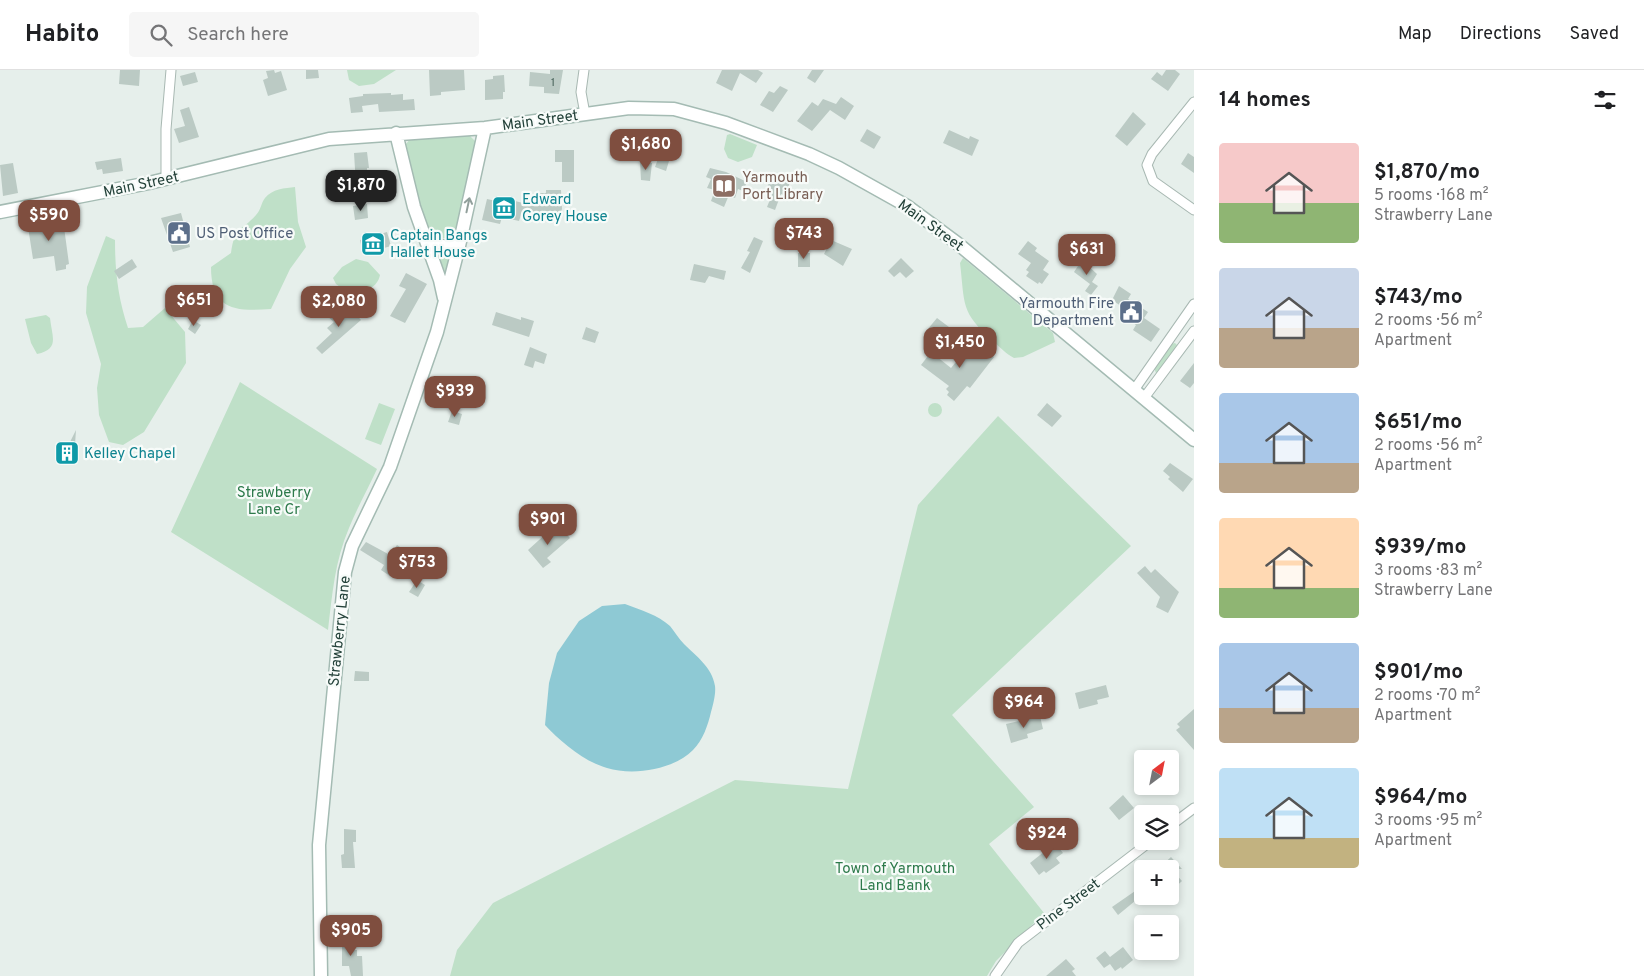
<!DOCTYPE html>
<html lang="en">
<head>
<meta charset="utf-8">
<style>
	:root { --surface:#fff; --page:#f6f6f6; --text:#202124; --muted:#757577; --line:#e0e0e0; --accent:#7f4e3f }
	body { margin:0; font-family:Overpass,sans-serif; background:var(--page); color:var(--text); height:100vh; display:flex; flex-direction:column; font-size:19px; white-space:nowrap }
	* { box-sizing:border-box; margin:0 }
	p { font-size:16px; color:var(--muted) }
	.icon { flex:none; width:28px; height:28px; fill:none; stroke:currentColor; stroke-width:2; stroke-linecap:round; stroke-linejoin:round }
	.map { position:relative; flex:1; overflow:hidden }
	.details { display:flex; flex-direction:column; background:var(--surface); width:450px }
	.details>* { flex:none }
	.needle { width:32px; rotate:32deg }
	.controls { position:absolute; left:1134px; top:680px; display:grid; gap:10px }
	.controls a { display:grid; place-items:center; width:45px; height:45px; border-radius:5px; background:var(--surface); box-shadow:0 2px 8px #0003; font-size:25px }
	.price { position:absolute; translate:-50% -42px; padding:0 11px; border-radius:10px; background:var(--accent); color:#fff; font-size:16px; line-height:32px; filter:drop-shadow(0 1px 2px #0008) }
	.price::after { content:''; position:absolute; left:50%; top:30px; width:15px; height:11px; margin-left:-8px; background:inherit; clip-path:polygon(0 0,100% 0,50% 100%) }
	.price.current { background:#222; color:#fff }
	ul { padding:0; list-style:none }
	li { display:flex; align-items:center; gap:15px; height:125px; padding:0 25px }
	li span { display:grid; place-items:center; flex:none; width:140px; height:100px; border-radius:5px; color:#555 }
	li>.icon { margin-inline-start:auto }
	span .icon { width:60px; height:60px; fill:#fffc; stroke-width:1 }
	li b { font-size:21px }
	h2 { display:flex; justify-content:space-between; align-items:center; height:60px; padding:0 25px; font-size:21px }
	header { display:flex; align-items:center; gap:30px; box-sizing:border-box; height:70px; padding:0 25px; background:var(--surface); border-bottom:1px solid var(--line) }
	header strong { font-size:24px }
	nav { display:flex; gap:28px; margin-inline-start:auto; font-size:18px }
	.search { width:350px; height:45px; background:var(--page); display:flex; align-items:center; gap:12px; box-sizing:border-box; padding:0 18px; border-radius:5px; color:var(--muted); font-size:19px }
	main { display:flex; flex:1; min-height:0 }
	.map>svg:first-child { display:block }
	.green { fill:#bfe0c8 }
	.water { fill:#8ec9d4 }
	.building { fill:#bbcac4 }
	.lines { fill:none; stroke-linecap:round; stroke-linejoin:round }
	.street-casing { stroke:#a8b8b2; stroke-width:11 }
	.secondary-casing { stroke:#a4bbb3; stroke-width:15 }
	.street { stroke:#fff; stroke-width:9 }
	.secondary { stroke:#fff; stroke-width:12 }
	.oneway { stroke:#92a09c }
	.labels { text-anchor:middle; stroke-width:4.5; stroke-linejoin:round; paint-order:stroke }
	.number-label { font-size:12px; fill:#4a645c }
	.street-label { font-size:15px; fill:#24423a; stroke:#f7fbf9 }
	.education-label { font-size:15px; fill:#785e54; stroke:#f7fbf9; text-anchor:start }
	.culture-label { font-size:15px; fill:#0d838f; stroke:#f7fbf9; text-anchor:start }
	.service-label { font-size:15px; fill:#4e5e75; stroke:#f7fbf9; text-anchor:start }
	.park-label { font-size:15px; fill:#2d7a4b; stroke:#f7fbf9 }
</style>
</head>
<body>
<header>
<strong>Habito</strong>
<div class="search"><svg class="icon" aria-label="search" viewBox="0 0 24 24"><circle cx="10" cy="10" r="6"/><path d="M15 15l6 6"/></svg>Search here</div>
<nav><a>Map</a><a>Directions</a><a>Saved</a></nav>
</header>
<main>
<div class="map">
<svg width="1194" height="906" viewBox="0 0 1194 906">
	<rect width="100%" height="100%" fill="#e6efeb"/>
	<path class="green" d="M347 0H396L374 14 359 16 349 10Z
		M730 64 757 75 752 87 738 92 728 88 724 79 727 65Z
		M466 65 470 66 476 72 458 160C445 171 435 173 425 159L406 74 410 69Z
		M295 117 298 152 306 177 290 199 271 239C234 242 211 239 211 197L231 183C235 155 241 162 256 145 261 140 261 133 265 128 272 119 285 118 295 117Z
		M106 166 115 170C115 202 118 228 128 258L143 257 165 238 185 262 186 293 144 362 123 375 109 372 99 345 97 318 101 294 86 243 87 217Z
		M434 178 452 179 446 209Z
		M963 188 1053 263 1055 272 1023 287 1014 288C1006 284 1000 277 993 271 960 242 965 234 960 193Z
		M356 189 368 192 380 205C377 220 360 224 347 222L336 214 333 208 342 197Z
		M46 245 50 248C52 267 60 279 37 284L31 273 25 249Z
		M1175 273 1178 276 1159 304 1156 303 1154 298 1171 274Z
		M240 312 377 399C368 419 357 438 349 458 335 490 332 526 328 560L171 462Z
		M928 340a7 7 0 1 1 14 0a7 7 0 1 1-14 0Z
		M379 333 395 339 381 375 365 369Z
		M998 346 1131 476 952 645 1034 737 989 774 1044 843 996 891 987 906H450L457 880 493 833 735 710 848 719 918 435Z"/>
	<path class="water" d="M625 534C641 540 658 545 670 556 675 562 679 569 684 574 696 586 712 597 715 616 716 624 713 635 711 642 708 655 703 670 693 680 673 700 633 706 607 698 583 691 561 672 545 655L549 613 557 583 579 551 602 536Z"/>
	<path class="building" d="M120 0H140L139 16 119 14Z
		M274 0 275 3 281 1 287 20 268 26 263 10 268 8 266 1Z
		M306 0H318L319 8 306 9Z
		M429 0H464L465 20 441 22V25L430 26Z
		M550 0H563L559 24 544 23V17L529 16 530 2 550 4Z
		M722 0H758L763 3 756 13 740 3 732 21 716 13Z
		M812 0H824L815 13 807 8Z
		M1166 0H1175L1180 4 1168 21 1151 9 1157 2 1162 6Z
		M195 2 198 12 183 16 180 6Z
		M504 5 505 22H503V29L485 30V10L493 9V6Z
		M780 16 788 20 773 42 760 35 769 21 774 23Z
		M391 23V25L403 24V30L414 29 415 40 379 42 378 34 362 36 363 42 351 43 349 28 363 26V24Z
		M841 27 854 36 845 50 830 40 812 61 797 51 812 32 818 36 823 29 836 34Z
		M189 37 199 67 179 73 174 59 185 56 180 40Z
		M1133 42 1146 54 1127 76 1115 66Z
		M867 59 881 67 874 79 860 71Z
		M949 60 969 69 970 66 979 70 972 86 943 73Z
		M662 68 673 72 666 90 669 91 666 101 655 97 662 78 659 77Z
		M555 80H574V112H562V92H555Z
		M367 82 369 98H367V114L356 115 354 83Z
		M1188 83 1194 87V103L1181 94Z
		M121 88 123 101 103 104 102 99 97 100 95 92Z
		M640 92 652 93 650 111 641 110Z
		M13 93 18 123 3 126 0 95Z
		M710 98 726 102 747 112 743 121 738 119 735 128 729 125 724 137 711 131 715 120 707 118 711 109 706 107Z
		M773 104 791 111 784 125 781 124 775 140 767 137 773 122 766 120Z
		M546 120H561L562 139 558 150 522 142 519 151 502 147 500 154 482 150 487 129 514 135 515 131 535 136V123H546Z
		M367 134 368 148 355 150 353 136Z
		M181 143 190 177 173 182 161 148Z
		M58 147 59 158 64 157 69 194 66 195V199L56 201 54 186 33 189 28 157 32 156 31 151Z
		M387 162 391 176 363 184 360 170Z
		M754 167 763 171 750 203 741 198 750 182 747 181Z
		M831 170 852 179 843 196 824 184Z
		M1028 171 1037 178 1035 181 1049 191 1043 200 1049 204 1042 214 1039 212 1038 214 1026 206 1029 202 1026 200 1031 193 1018 184Z
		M798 183H810V197H798Z
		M901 188 914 201 906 208 900 202 894 207 888 201Z
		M132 189 137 197 119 209 114 201Z
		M1082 190 1097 204 1092 212 1098 216 1091 225 1085 221 1090 214 1074 202Z
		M694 194 726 201 724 210 709 206 705 213 690 210Z
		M406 203 427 214 405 253 390 246 406 219 399 216Z
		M1119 216 1131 224 1128 229 1148 242 1144 248 1160 259 1151 272 1133 260 1136 255 1120 244 1124 238 1112 230Z
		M336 238 342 245 350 238 361 250 322 284 316 278 332 263 327 258 334 252 327 246Z
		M496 242 521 250V247L534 251 529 267 492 255Z
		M937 248 949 257 939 270 927 260Z
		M193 250 201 255 195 264 188 259Z
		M586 257 599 262 595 273 582 269Z
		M973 271 981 277H986L988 283 994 287 970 318 967 316 954 331 947 325 949 322 946 319 949 316 921 295 931 282 951 298Z
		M530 277 547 284 544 294 535 291 533 298 524 295Z
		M1194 293V313L1190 318 1180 311Z
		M1047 333 1062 346 1052 357 1037 345Z
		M452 341 462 344 459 355 448 352Z
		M76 360 74 389 59 388V377L67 378Z
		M1170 393 1193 409 1183 422 1168 409 1170 407 1163 401Z
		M559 456 570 468 547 488 551 492 543 498 528 480 549 461 551 463Z
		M366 472 390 485 397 475 406 481 390 506 381 500 384 495 360 480Z
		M1145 496 1151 503 1155 499 1179 522 1168 543 1156 537 1160 527 1137 503Z
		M417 510 425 515 418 527 409 522Z
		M355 601 369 602V611H354Z
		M1106 615 1109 627 1097 630 1098 634 1079 639 1075 623Z
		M1194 639V680L1176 660 1180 657 1177 654Z
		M1040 646 1043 659 1027 664 1028 668 1011 673 1006 654Z
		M1123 725 1134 738 1119 750 1109 738Z
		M344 759 356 760V772H353L355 798H342L341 785 344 784Z
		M1055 773 1063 783 1056 788 1060 793 1046 803 1044 801 1039 805 1030 793Z
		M1171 787 1182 799H1171L1182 811 1170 822V799H1158Z
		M1138 819 1144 830 1138 835 1135 831 1118 845 1112 837Z
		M342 866H353V880H357V886H362L363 906H351L349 896H342Z
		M1123 877 1133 890 1122 899 1121 897 1115 901 1110 894 1104 898 1096 888 1105 881 1110 887Z
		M1066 889 1075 899 1072 901 1076 906H1046Z"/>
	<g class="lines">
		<defs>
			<path id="street" d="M584 0 581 22 585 44
				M1194 32 1152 84 1147 95 1153 111 1194 140
				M166 109V59L171 0
				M426 173 459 176
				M1134 320 1194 234
				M1144 328 1194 261
				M1170 756 1194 738
				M995 906 1018 873 1151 771"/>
			<path id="secondary" d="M396 63 414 137 440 210 444 228
				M0 142 149 113 329 69 485 58 629 38 674 39 726 53 809 84 839 98 907 136 957 173 1194 370
				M321 906 319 775 345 502 352 476 390 397 437 262 459 176 485 58"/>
		</defs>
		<use href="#street" class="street-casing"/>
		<use href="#secondary" class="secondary-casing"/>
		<use href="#street" class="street"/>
		<use href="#secondary" class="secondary"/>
	</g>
	<defs><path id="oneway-shaft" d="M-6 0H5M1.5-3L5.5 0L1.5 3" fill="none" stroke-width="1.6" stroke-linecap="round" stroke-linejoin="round" transform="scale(1.25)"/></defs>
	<use class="oneway" href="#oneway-shaft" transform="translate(468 135) rotate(-78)"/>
	<defs>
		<symbol id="library-square" viewBox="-11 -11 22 22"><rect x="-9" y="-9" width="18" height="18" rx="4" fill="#8d6e63" stroke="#f7fbf9"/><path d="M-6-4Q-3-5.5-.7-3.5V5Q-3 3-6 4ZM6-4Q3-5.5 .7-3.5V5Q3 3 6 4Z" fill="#fff"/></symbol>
		<symbol id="museum-square" viewBox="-11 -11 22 22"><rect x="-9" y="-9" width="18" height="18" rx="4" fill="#0f9aa8" stroke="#f7fbf9"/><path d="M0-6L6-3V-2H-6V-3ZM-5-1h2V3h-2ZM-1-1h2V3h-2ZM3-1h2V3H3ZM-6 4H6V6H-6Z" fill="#fff"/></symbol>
		<symbol id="civic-square" viewBox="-11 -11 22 22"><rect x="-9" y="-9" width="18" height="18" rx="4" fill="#5c6f8a" stroke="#f7fbf9"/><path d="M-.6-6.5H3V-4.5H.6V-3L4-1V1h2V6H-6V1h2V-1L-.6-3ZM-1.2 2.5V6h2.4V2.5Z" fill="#fff"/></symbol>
		<symbol id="building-square" viewBox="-11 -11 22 22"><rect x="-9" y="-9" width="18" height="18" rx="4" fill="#0f9aa8" stroke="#f7fbf9"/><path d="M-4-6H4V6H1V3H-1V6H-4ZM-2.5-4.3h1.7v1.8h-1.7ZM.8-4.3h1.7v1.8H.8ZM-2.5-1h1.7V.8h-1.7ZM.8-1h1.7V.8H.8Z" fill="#fff"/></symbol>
	</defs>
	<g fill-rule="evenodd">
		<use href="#library-square" x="710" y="102" width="28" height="28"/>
		<use href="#museum-square" x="490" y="124" width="28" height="28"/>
		<use href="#civic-square" x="165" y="149" width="28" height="28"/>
		<use href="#museum-square" x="359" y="160" width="28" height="28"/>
		<use href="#civic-square" x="1117" y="228" width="28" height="28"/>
		<use href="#building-square" x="53" y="369" width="28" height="28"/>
	</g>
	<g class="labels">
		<g class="number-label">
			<text x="553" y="16">1</text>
		</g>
		<g class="street-label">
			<text transform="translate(540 50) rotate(-8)" y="5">Main Street</text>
			<text transform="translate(141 114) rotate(-12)" y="5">Main Street</text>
			<text transform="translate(931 155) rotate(36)" y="5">Main Street</text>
			<text transform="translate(339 561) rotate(-84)" y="5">Strawberry Lane</text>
			<text transform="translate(1068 834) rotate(-37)" y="5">Pine Street</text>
		</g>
		<g class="education-label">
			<text x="742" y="112">Yarmouth<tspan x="742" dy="17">Port Library</tspan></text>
		</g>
		<g class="culture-label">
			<text x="522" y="134">Edward<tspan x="522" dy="17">Gorey House</tspan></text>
			<text x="390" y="170">Captain Bangs<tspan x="390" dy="17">Hallet House</tspan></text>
			<text x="84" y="388">Kelley Chapel</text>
		</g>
		<g class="service-label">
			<text x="196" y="168">US Post Office</text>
			<text x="1114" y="238" text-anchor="end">Yarmouth Fire<tspan x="1114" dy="17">Department</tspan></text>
		</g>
		<g class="park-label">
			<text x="274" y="427">Strawberry<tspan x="274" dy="17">Lane Cr</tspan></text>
			<text x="895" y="803">Town of Yarmouth<tspan x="895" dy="17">Land Bank</tspan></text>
		</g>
	</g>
</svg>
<div class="controls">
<a><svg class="needle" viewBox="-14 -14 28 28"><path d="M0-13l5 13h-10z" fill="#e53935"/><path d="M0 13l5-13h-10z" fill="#757577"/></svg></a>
<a><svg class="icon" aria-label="layers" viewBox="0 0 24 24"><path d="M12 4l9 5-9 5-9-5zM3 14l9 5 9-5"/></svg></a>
<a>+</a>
<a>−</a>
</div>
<b class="price" style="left:646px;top:101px">$1,680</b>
<b class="price current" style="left:361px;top:142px">$1,870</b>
<b class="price" style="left:49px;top:172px">$590</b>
<b class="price" style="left:804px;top:190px">$743</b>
<b class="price" style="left:1087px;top:206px">$631</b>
<b class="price" style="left:194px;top:257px">$651</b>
<b class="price" style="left:339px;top:258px">$2,080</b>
<b class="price" style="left:960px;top:299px">$1,450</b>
<b class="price" style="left:455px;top:348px">$939</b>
<b class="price" style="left:548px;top:476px">$901</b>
<b class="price" style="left:417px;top:519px">$753</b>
<b class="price" style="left:1024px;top:659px">$964</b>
<b class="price" style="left:1047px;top:790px">$924</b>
<b class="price" style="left:351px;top:887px">$905</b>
</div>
<section class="details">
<h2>14 homes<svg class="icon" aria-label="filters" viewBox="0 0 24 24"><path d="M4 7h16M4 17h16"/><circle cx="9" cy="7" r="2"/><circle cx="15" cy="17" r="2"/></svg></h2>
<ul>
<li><span style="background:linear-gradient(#f6c9c9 60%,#8fb573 0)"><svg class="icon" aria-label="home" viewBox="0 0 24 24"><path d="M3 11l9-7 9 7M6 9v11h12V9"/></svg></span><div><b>$1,870/mo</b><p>5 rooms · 168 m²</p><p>Strawberry Lane</p></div></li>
<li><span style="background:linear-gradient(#c9d6e8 60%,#b9a48a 0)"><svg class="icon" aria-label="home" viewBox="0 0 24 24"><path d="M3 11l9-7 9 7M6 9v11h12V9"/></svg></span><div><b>$743/mo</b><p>2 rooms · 56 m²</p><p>Apartment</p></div></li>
<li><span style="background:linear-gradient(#a9c7e8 70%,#b9a48a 0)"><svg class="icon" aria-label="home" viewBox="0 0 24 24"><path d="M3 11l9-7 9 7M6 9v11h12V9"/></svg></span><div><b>$651/mo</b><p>2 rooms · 56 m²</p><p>Apartment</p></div></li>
<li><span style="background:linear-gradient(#ffd9b3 70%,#8fb573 0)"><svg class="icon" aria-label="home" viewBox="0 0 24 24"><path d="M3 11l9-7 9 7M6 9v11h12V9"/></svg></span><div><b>$939/mo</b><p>3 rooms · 83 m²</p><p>Strawberry Lane</p></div></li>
<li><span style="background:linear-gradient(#a9c7e8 65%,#b9a48a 0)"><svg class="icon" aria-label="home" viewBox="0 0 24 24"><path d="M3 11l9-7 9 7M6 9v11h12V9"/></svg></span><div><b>$901/mo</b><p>2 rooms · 70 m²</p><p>Apartment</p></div></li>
<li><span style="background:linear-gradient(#bfe0f5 70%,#c2b280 0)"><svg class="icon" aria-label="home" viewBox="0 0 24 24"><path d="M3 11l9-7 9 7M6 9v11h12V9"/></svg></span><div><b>$964/mo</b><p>3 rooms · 95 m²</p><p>Apartment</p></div></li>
</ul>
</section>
</main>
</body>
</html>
